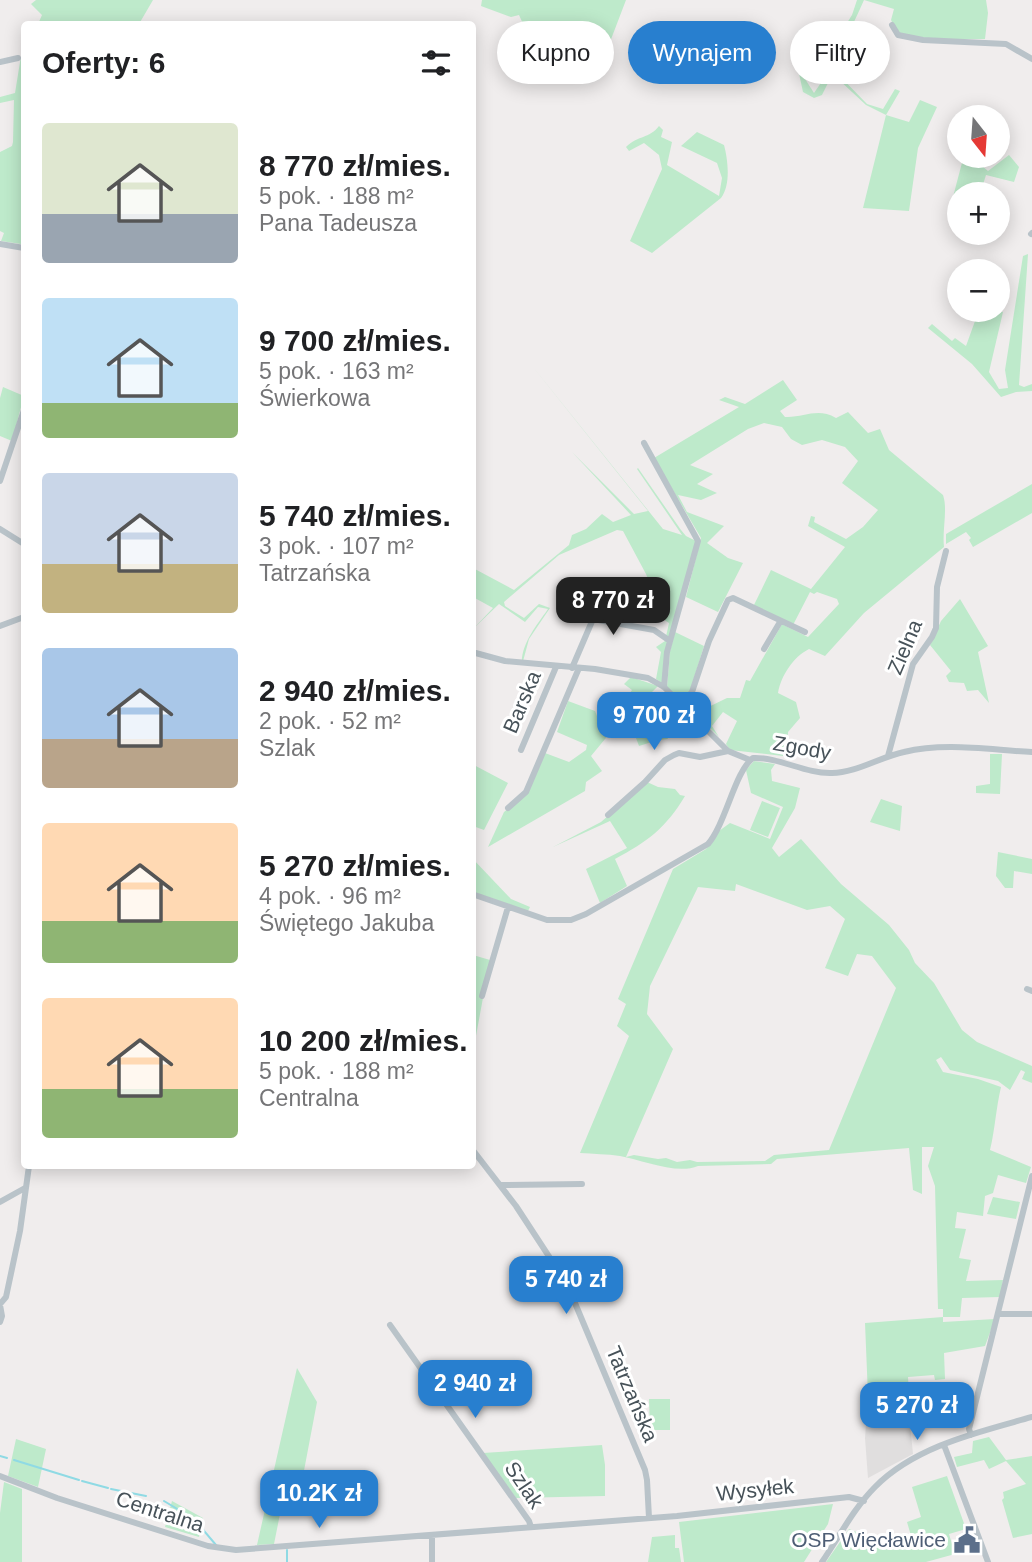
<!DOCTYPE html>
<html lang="pl">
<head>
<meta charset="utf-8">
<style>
	:root { --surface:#fff; --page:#f6f6f6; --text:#202124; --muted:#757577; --accent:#287fcf }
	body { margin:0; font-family:Helvetica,sans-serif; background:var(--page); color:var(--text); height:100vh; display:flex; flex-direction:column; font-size:26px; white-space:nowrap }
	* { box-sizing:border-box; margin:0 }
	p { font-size:23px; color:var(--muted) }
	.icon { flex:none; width:38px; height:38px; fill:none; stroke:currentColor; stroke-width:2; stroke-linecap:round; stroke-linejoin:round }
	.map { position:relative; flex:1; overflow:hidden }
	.side { position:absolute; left:21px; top:21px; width:455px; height:1148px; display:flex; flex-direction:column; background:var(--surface); border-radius:7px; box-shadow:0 4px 18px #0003 }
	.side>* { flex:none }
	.banner { position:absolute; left:497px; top:21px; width:429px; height:63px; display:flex; gap:14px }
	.needle { width:46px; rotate:163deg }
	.tools { position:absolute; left:947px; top:105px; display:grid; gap:14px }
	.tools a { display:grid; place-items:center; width:63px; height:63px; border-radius:50%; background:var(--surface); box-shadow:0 4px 18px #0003; font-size:35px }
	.price { position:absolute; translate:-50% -60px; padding:0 16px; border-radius:14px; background:var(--accent); color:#fff; font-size:23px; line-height:46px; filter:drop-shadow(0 2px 4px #0008) }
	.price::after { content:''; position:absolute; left:50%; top:42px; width:21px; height:16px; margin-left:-10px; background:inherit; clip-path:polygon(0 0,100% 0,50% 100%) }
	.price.selected { background:#222; color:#fff }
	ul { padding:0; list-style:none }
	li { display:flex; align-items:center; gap:21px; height:175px; padding:0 21px }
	li span { display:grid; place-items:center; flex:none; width:196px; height:140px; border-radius:7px; color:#555 }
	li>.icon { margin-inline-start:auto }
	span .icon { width:84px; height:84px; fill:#fffc; stroke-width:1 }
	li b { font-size:30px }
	h2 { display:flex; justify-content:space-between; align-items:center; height:84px; padding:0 21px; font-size:30px }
	.tag { padding:0 24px; border-radius:32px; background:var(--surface); box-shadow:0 4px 18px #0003; font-size:24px; line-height:63px }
	.tag.selected { background:var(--accent); color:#fff }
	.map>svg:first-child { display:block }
	.education { fill:#e0dede }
	.green { fill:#beeacb; fill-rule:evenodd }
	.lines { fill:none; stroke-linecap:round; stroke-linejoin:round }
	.stream { stroke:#8fdae4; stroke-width:2 }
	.minor { stroke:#b9c3c9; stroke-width:6 }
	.labels { text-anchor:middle; stroke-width:6; stroke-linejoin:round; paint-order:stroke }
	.street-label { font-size:21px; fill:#475259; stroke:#fff }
	.service-label { font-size:21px; fill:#4e5e75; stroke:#fff; text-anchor:end }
</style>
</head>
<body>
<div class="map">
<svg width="1032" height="1562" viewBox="0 0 1032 1562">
	<rect width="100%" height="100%" fill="#f0eded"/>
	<path class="education" d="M907 1394 913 1454 868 1478 865 1438 868 1396Z"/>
	<path class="green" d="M36 0H153L139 24H38L42 15 31 4Z
		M482 0H626L597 76 554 32 524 26 519 15 511 17 481 6Z
		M857 0H986L988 13 985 39H934L899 35 891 20 894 9 864 0C846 40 842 53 800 71L814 93 827 74 833 69 867 104 883 109 895 89 900 91 886 115 909 122 920 100 937 107 918 148 909 211 863 208 886 115 866 105 838 79 831 77 822 95 814 98 803 92 798 69 836 41 816 29 838 37 852 15Z
		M24 49V237L21 244 1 241 4 233 0 231V152L12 146 13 142 14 100 0 103V97L15 93 21 56Z
		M659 126 663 130 661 137 672 142 667 165 719 196 722 178 717 163 681 146 697 132 724 145C728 160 731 185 721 198L652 253 630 241 662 169 659 155 644 143 629 151 626 147C638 135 649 139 659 126Z
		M1009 155 1019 167 1014 182 986 175 980 194H959V213L949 212 963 159 959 156H977L975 160 988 171Z
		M1028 254 1019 385 1024 387 1032 384V391L1016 392 1001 397 972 364 928 328 932 324 952 341 955 338 966 346 979 310 1003 312 989 372 999 389 1008 388 1005 370 1023 256Z
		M533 367 663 529 682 535 637 469 638 468 681 530 686 536 696 541C684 589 668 633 662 683L656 679 661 652 656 647 665 641 669 623 655 614 650 606 652 603 650 584 646 574 623 531 617 530 559 555 504 602 505 606 524 618 539 604 550 608 529 639 522 665C520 645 537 625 548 609L538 607 525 622 499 604 473 629 493 608 473 597V568L514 590 569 545 572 535 586 529 602 514 613 522 631 515 572 452 634 514 648 511Z
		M783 380 797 400 780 411 785 417C804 418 817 407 836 418L848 412 868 433 880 429 889 450 943 495C948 509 942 530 944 547L864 613 825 656 809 649C793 657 781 676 778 693L796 702 800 718 788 732 787 751 783 756 730 750 726 744 737 721 723 712 712 726 719 737 685 704 687 701 698 712 727 698H740L746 680 750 681 782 624 808 637 839 604 837 599 817 592 814 594 810 592 793 625 753 607 771 570 811 589 845 547 808 526 811 516 815 517 814 522 846 539 863 527 878 510 842 483 858 461 845 447 822 440 802 445 791 439 782 427 764 423 748 429 690 465 713 474 697 484 717 493 701 500 678 495 687 512 724 526 707 543 728 558 743 563 718 612 686 597 701 538 654 458 739 407 719 400 725 397 745 404Z
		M3 387 24 396 12 441 0 436V398Z
		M1032 484V513L973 547 969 540 971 538 966 532 946 544V534Z
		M960 599 988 646 978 652 989 703 978 690 967 691 964 683 949 682 946 676 951 671 930 645 941 621Z
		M675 632 704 646 690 691 681 702 667 687 670 651Z
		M631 677 658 686 646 698 644 708C653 722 662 723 668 739L658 740 639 746 636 738 640 735 645 737 649 733 639 725 642 717 629 710 591 756 602 771 586 782 585 791 488 847 504 812 528 792 545 753 569 762 586 750 587 745 557 732 568 701 595 711 603 731 632 690 624 684Z
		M990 754H1002L1000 794 976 793V786L990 784Z
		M754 761 775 764 771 770 772 781 800 788 795 808 772 848 779 857 801 839 841 884 889 925 909 950 915 963 934 983 962 1030 977 1042 1032 1066V1083L1022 1079 1025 1072 1021 1070 1010 1090 998 1081 950 1070 941 1057 936 1060 943 1072 978 1079 1001 1087C996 1108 995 1129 990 1150L1031 1167 1026 1183 998 1175 993 1193 985 1196 983 1216 957 1212 955 1228 966 1229 959 1258 971 1260 966 1281 1003 1280 1000 1297 962 1298 960 1317H943V1322L995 1319 985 1346 944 1353 945 1379 935 1380 934 1375 908 1377 909 1394 868 1396 865 1323 943 1317V1309H938L935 1186 928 1166 934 1147H922V1194L913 1190 909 1148 777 1159 771 1164 698 1166C677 1175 642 1160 620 1156 607 1154 593 1154 580 1153L629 1036 617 1026 626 1004 618 999 673 869 706 849 719 831 730 823 770 839 783 807 751 793 746 770ZM736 884 807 910 830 906 845 919 825 968 848 976 857 954 872 956 896 988 829 1150 774 1155 765 1161 697 1162 690 1160 677 1162 666 1158 658 1159 634 1155 626 1157 673 1049 647 1014 650 986 698 887 735 891Z
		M472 764 508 783 484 830 473 826Z
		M647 782 658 787 675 789 680 795 685 796C666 828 647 842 615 859L627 886 600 903 586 869 627 848 610 821 553 847 601 822Z
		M881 799 902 806 900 831 870 822Z
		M762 801 780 808 768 837 750 830Z
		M998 852 1032 859V874L1014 871 1013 888H1005L996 876Z
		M472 858 511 899 530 907 528 911 473 892Z
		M473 955 490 960 473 1052Z
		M993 1197 1020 1202 1016 1219 987 1214Z
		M297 1368 317 1402 299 1497 284 1494 274 1544 257 1545Z
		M649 1399H670V1430H650Z
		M989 1437 1006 1460 1032 1456V1534L1013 1538 1002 1500 1004 1498 1003 1492 1026 1484 1006 1461 989 1469 984 1460 957 1467 954 1457 972 1453 973 1441Z
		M16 1439 46 1449 38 1487 8 1476Z
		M602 1445 605 1465V1496L516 1498 483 1453Z
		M947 1476 966 1529 949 1534 955 1554 926 1562H826L849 1529 898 1549 914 1546 907 1522 921 1517 912 1487Z
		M4 1482 22 1489V1562H0V1513Z
		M172 1501 203 1518 199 1537 165 1527Z
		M833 1504 828 1524 804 1562H684L679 1522Z
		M675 1535V1548H679L681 1562H648L652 1537Z"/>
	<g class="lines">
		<path class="stream" d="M0 1456 7 1458
			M14 1460 79 1480
			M82 1481 108 1488
			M111 1489 146 1496
			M164 1501 194 1519 216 1545
			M287 1550V1562"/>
		<path class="minor" d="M892 25 898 35 923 40 1006 44 1032 59
			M0 62 18 58
			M1031 234 1032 233
			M0 244 24 248
			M644 443 698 541 667 652 664 687
			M0 481 24 410
			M0 529 24 544
			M0 626 24 617
			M764 649 780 622
			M472 652 505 661 595 669 648 678 664 687 728 751 750 760
			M572 668 593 619 654 630 670 641
			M682 704 692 692 709 641 728 600 733 598 805 632
			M521 750 556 667
			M888 756 913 664 932 637 936 628 937 587 946 551
			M508 808 526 792 579 668
			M608 815 645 782 665 760 674 755 679 753 700 757 728 751
			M472 894 547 920H571L586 914 708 844C726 823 735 771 753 758 780 757 805 774 832 773 856 773 880 757 904 752 945 742 990 750 1032 752
			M1027 989 1032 991
			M482 996 508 907
			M472 1149 516 1206 567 1284 645 1470 647 1480 649 1518
			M501 1185 582 1184
			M0 1202 25 1188
			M0 1304 6 1297 20 1231 29 1166
			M0 1305 2 1316 0 1322
			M998 1314H1032
			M390 1325 529 1521 531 1527
			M971 1435 969 1429 1032 1176
			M944 1445 988 1562
			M0 1476 57 1498 208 1546 236 1550 677 1516 849 1497 864 1501
			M432 1535V1562
			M822 1562C839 1537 854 1508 875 1487 915 1446 979 1432 1032 1417"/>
	</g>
	<defs>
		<symbol id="civic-bare" viewBox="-9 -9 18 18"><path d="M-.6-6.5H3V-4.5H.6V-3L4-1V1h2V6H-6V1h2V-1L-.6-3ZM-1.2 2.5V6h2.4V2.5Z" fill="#5c6f8a" stroke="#fff" stroke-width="2.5" paint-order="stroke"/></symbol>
	</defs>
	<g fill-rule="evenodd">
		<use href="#civic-bare" x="948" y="1521" width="38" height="38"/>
	</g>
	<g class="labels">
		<g class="street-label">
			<text transform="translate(905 647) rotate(-67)" y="7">Zielna</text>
			<text transform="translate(522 702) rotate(-67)" y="7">Barska</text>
			<text transform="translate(802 748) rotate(10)" y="7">Zgody</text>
			<text transform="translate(632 1394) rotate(67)" y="7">Tatrzańska</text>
			<text transform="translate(524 1485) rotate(56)" y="7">Szlak</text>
			<text transform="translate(755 1490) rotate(-6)" y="7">Wysyłek</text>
			<text transform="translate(160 1512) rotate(18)" y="7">Centralna</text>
		</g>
		<g class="service-label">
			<text x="946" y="1547">OSP Więcławice</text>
		</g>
	</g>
</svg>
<div class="tools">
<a><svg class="needle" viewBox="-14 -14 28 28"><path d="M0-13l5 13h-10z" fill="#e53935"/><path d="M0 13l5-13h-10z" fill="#757577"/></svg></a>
<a>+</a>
<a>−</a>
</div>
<b class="price selected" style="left:613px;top:637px">8 770 zł</b>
<b class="price" style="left:654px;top:752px">9 700 zł</b>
<b class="price" style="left:566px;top:1316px">5 740 zł</b>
<b class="price" style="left:475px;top:1420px">2 940 zł</b>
<b class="price" style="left:917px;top:1442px">5 270 zł</b>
<b class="price" style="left:319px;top:1530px">10.2K zł</b>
<div class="banner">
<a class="tag">Kupno</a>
<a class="tag selected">Wynajem</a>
<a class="tag">Filtry</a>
</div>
<section class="side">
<h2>Oferty: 6<svg class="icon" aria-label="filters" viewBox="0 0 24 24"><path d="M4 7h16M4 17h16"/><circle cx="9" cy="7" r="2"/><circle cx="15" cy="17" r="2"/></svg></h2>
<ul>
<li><span style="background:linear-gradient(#dfe7d0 65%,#9aa5b1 0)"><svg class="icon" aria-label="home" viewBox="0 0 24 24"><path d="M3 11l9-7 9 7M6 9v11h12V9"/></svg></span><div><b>8 770 zł/mies.</b><p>5 pok. · 188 m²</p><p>Pana Tadeusza</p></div></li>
<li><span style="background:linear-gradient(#bfe0f5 75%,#8fb573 0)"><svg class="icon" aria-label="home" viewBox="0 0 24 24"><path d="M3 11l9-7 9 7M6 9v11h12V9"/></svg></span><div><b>9 700 zł/mies.</b><p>5 pok. · 163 m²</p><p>Świerkowa</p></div></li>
<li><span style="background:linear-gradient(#c9d6e8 65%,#c2b280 0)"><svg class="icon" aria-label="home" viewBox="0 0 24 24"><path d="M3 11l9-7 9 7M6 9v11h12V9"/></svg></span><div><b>5 740 zł/mies.</b><p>3 pok. · 107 m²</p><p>Tatrzańska</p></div></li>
<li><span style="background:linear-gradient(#a9c7e8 65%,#b9a48a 0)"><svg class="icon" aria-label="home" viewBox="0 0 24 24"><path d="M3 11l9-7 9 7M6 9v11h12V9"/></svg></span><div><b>2 940 zł/mies.</b><p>2 pok. · 52 m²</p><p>Szlak</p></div></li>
<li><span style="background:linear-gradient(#ffd9b3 70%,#8fb573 0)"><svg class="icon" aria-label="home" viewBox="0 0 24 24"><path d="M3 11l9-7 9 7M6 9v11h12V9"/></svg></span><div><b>5 270 zł/mies.</b><p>4 pok. · 96 m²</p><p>Świętego Jakuba</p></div></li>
<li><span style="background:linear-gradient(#ffd9b3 65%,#8fb573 0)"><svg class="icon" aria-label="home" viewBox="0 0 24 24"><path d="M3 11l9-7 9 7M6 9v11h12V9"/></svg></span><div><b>10 200 zł/mies.</b><p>5 pok. · 188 m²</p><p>Centralna</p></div></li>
</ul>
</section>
</div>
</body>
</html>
